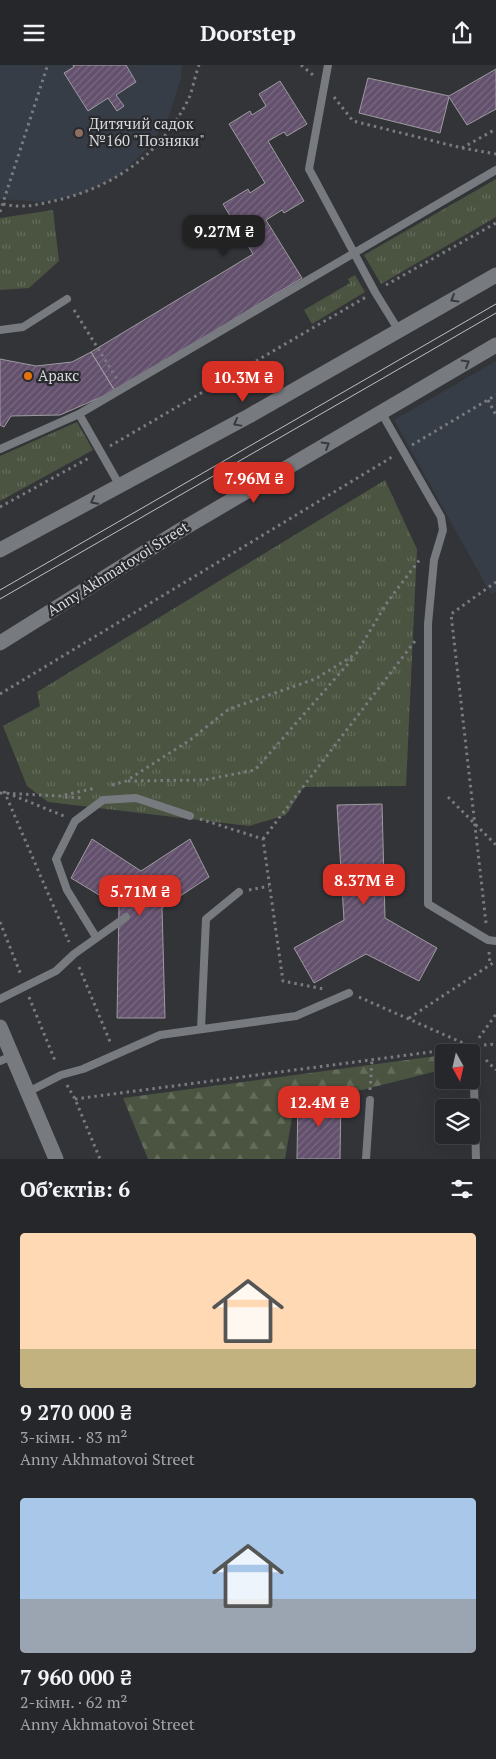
<!DOCTYPE html>
<html lang="uk">
<head>
<meta charset="utf-8">
<style>
	:root { --surface:#26272a; --page:#2e2f32; --text:#f1f3f6; --muted:#a4a5a8; --line:#424447; --accent:#d93025 }
	body { margin:0; font-family:"PT Serif",serif; background:var(--page); color:var(--text); height:100vh; display:flex; flex-direction:column; font-size:19px; white-space:nowrap }
	* { box-sizing:border-box; margin:0 }
	p { font-size:16px; color:var(--muted) }
	.icon { flex:none; width:28px; height:28px; fill:none; stroke:currentColor; stroke-width:2; stroke-linecap:round; stroke-linejoin:round }
	.map { position:relative; height:1094px; overflow:hidden }
	.details { display:flex; flex-direction:column; background:var(--surface); flex:1 }
	.details>* { flex:none }
	.needle { width:32px; rotate:172deg }
	.controls { position:absolute; left:435px; top:979px; display:grid; gap:10px }
	.controls a { display:grid; place-items:center; width:45px; height:45px; border-radius:5px; background:var(--surface); box-shadow:0 5px 20px #0002,0 0 0 1px var(--line); font-size:25px }
	.price { position:absolute; translate:-50% -42px; padding:0 11px; border-radius:10px; background:var(--accent); color:#fff; font-size:16px; line-height:32px; filter:drop-shadow(0 1px 2px #0008) }
	.price::after { content:''; position:absolute; left:50%; top:30px; width:15px; height:11px; margin-left:-8px; background:inherit; clip-path:polygon(0 0,100% 0,50% 100%) }
	.price.selected { background:#222; color:#fff }
	ul { padding:0; list-style:none }
	li { display:grid; align-content:center; gap:10px; height:265px; padding:0 20px }
	li span { display:grid; place-items:center; height:155px; border-radius:5px; color:#555 }
	li>.icon { margin-inline-start:auto }
	span .icon { width:90px; height:90px; fill:#fffc; stroke-width:1 }
	li b { font-size:21px }
	h2 { display:flex; justify-content:space-between; align-items:center; height:60px; padding:0 20px; font-size:21px }
	header { display:flex; justify-content:space-between; align-items:center; height:65px; padding:0 20px; background:var(--surface); font-size:22px; font-weight:700 }
	.map>svg:first-child { display:block }
	.built { fill:#373d46 }
	.grass { fill:url(#grass-tufts) }
	.forest { fill:url(#forest-firs) }
	.building { fill:url(#building-hatch); stroke:#9e9b9f }
	.lines { fill:none; stroke-linecap:round; stroke-linejoin:round }
	.path { stroke:#7a7b7f; stroke-width:3; stroke-dasharray:2.5 4; stroke-linecap:butt }
	.lane { stroke:#777a7e; stroke-width:8 }
	.secondary { stroke:#777a7e; stroke-width:15 }
	.tram { stroke:#bfc0c4; stroke-width:1 }
	.oneway { stroke:#383a3e }
	.education-dot { fill:#8d6e63; stroke:#282a2e; stroke-width:2 }
	.food-dot { fill:#e8710a; stroke:#282a2e; stroke-width:2 }
	.labels { text-anchor:middle; stroke-width:4.5; stroke-linejoin:round; paint-order:stroke }
	.poi-label { font-size:15px; fill:#d9dadd; stroke:#282a2e; text-anchor:start }
	.street-label { font-size:15px; fill:#d9dadd; stroke:#282a2e }
</style>
</head>
<body>
<header><svg class="icon" aria-label="menu" viewBox="0 0 24 24"><path d="M4 6h16M4 12h16M4 18h16"/></svg>Doorstep<svg class="icon" aria-label="share" viewBox="0 0 24 24"><path d="M12 15V3M7 8l5-5 5 5M5 13v7h14v-7"/></svg></header>
<div class="map">
<svg width="496" height="1094" viewBox="0 0 496 1094">
	<defs>
		<pattern id="grass-tufts" width="24" height="20" patternUnits="userSpaceOnUse" patternTransform="scale(1.25)"><rect width="24" height="20" fill="#4b5441"/><path d="M3 7l-1-3M5 7V3M7 7l1-3M15 17l-1-3M17 17v-4M19 17l1-3" fill="none" stroke="#646c5c"/></pattern>
		<pattern id="forest-firs" width="22" height="20" patternUnits="userSpaceOnUse" patternTransform="scale(1.25)"><rect width="22" height="20" fill="#4b5441"/><path d="M5 1l3.5 6h-7zM16 11l3.5 6h-7z" fill="#646c5c"/></pattern>
		<pattern id="building-hatch" width="6" height="6" patternUnits="userSpaceOnUse" patternTransform="scale(1.25)"><rect width="6" height="6" fill="#63506d"/><path d="M-1 1l2-2M0 6l6-6M5 7l2-2" fill="none" stroke="#796981"/></pattern>
	</defs>
	<rect width="100%" height="100%" fill="#323438"/>
	<path class="built" d="M0 0H182L181 13 169 51 147 84 118 111 82 129 44 137 0 134Z
		M496 296V527L491 529 394 355Z"/>
	<path class="grass" d="M496 114V152L381 219 364 190Z
		M53 145 59 196 29 223 0 225V153Z
		M355 210 365 227 312 259 304 245 350 218 348 214Z
		M77 357 93 385 0 436V391Z
		M385 415 417 484 406 721 304 722 286 750 249 761 48 737 27 721 3 661 40 641 37 627Z"/>
	<path class="forest" d="M444 990V1000L437 1006 362 1025 297 1024 285 1094H148L123 1033Z"/>
	<path class="building" d="M73 0H126L136 17 116 30 124 41 117 46 108 33 88 46 64 8 74 2Z
		M496 4V44L467 60 449 32 440 68 359 48 368 13 449 31Z
		M280 16 307 59 287 71 284 67 268 76 304 136 284 148 282 145 266 155 302 213 115 326 91 287 253 189 223 139 248 124 250 128 265 118 229 59 250 46 252 50 266 41 259 29Z
		M91 287 115 326 60 350 11 351 4 362 0 360V294L36 301 72 297Z
		M382 739 385 853 437 883 419 916 366 889 314 918 294 883 344 855 337 740Z
		M92 774 141 806 190 774 209 812 162 843 165 953H117L119 842 71 813Z
		M298 1031 341 1032 340 1094H297Z"/>
	<g class="lines">
		<path class="path" d="M301 0 313 10
			M334 32 353 56 462 83 496 89
			M462 83 496 64
			M3 139C23 144 42 139 62 134 119 119 163 86 189 33 193 23 195 11 199 0
			M0 147 47 2
			M386 220 496 158
			M74 245 117 314
			M488 335 496 350
			M412 380 496 330
			M110 381 366 232
			M0 442 89 393
			M0 629 392 392
			M128 716 204 715 255 705 354 592
			M112 720 126 716 190 675 229 644 315 614 356 589 388 536 421 493
			M4 726 69 877
			M0 728 60 731 96 723
			M7 728 64 751
			M65 732 83 733
			M448 732 496 780
			M200 754 263 774 283 916 324 924
			M263 774 415 576
			M249 825 269 821
			M0 857 21 910
			M486 858 451 549 496 517
			M489 887 490 900
			M79 902 111 979
			M29 932 56 998
			M359 932 463 978
			M409 953 496 896
			M479 973 496 949
			M484 980 496 979
			M486 995 496 1005
			M67 1020 75 1034 100 1094
			M370 1025 372 995
			M75 1034 461 983"/>
		<path class="lane" d="M328 0 309 104 375 227 399 266
			M0 265 23 262 67 234
			M381 347 441 452 443 465 434 495 428 559V839L488 875 496 876
			M79 349 120 421
			M0 384 79 349 496 105
			M96 872 67 825 56 794 75 756 103 735 136 733 190 751
			M0 934 56 906 74 889 126 852
			M201 964 206 854 239 827
			M473 982 476 1094
			M0 996 12 991
			M28 1027 61 1010 83 1004 160 970 296 951 349 928
			M366 1094 370 1035"/>
		<path class="secondary" d="M0 485 249 351 496 210
			M0 578 174 469 496 280
			M0 962 56 1094"/>
		<path class="tram" d="M0 525 496 239
			M0 534 496 248"/>
	</g>
	<defs><path id="oneway-chevron" d="M-2-3.5L2.5 0L-2 3.5" fill="none" stroke-width="1.6" stroke-linecap="round" stroke-linejoin="round" transform="scale(1.25)"/></defs>
	<g class="oneway">
		<use href="#oneway-chevron" transform="translate(454 234) rotate(150)"/>
		<use href="#oneway-chevron" transform="translate(466 298) rotate(-30)"/>
		<use href="#oneway-chevron" transform="translate(237 358) rotate(151)"/>
		<use href="#oneway-chevron" transform="translate(326 380) rotate(-31)"/>
		<use href="#oneway-chevron" transform="translate(94 436) rotate(152)"/>
	</g>
	<circle class="education-dot" cx="79" cy="68" r="5"/>
	<circle class="food-dot" cx="28" cy="311" r="5"/>
	<g class="labels">
		<g class="poi-label">
			<text x="89" y="64">Дитячий садок<tspan x="89" dy="17">№160 "Позняки"</tspan></text>
			<text x="38" y="316">Аракс</text>
		</g>
		<g class="street-label">
			<text transform="translate(118 504) rotate(-32)" y="5">Anny Akhmatovoi Street</text>
		</g>
	</g>
</svg>
<div class="controls">
<a><svg class="needle" viewBox="-14 -14 28 28"><path d="M0-13l5 13h-10z" fill="#e53935"/><path d="M0 13l5-13h-10z" fill="#a4a5a8"/></svg></a>
<a><svg class="icon" aria-label="layers" viewBox="0 0 24 24"><path d="M12 4l9 5-9 5-9-5zM3 14l9 5 9-5"/></svg></a>
</div>
<b class="price selected" style="left:224px;top:192px">9.27M ₴</b>
<b class="price" style="left:243px;top:338px">10.3M ₴</b>
<b class="price" style="left:254px;top:439px">7.96M ₴</b>
<b class="price" style="left:364px;top:841px">8.37M ₴</b>
<b class="price" style="left:140px;top:852px">5.71M ₴</b>
<b class="price" style="left:319px;top:1063px">12.4M ₴</b>
</div>
<section class="details">
<h2>Об’єктів: 6<svg class="icon" aria-label="filters" viewBox="0 0 24 24"><path d="M4 7h16M4 17h16"/><circle cx="9" cy="7" r="2"/><circle cx="15" cy="17" r="2"/></svg></h2>
<ul>
<li><span style="background:linear-gradient(#ffd9b3 75%,#c2b280 0)"><svg class="icon" aria-label="home" viewBox="0 0 24 24"><path d="M3 11l9-7 9 7M6 9v11h12V9"/></svg></span><div><b>9 270 000 ₴</b><p>3-кімн. · 83 m²</p><p>Anny Akhmatovoi Street</p></div></li>
<li><span style="background:linear-gradient(#a9c7e8 65%,#9aa5b1 0)"><svg class="icon" aria-label="home" viewBox="0 0 24 24"><path d="M3 11l9-7 9 7M6 9v11h12V9"/></svg></span><div><b>7 960 000 ₴</b><p>2-кімн. · 62 m²</p><p>Anny Akhmatovoi Street</p></div></li>
</ul>
</section>
</body>
</html>
